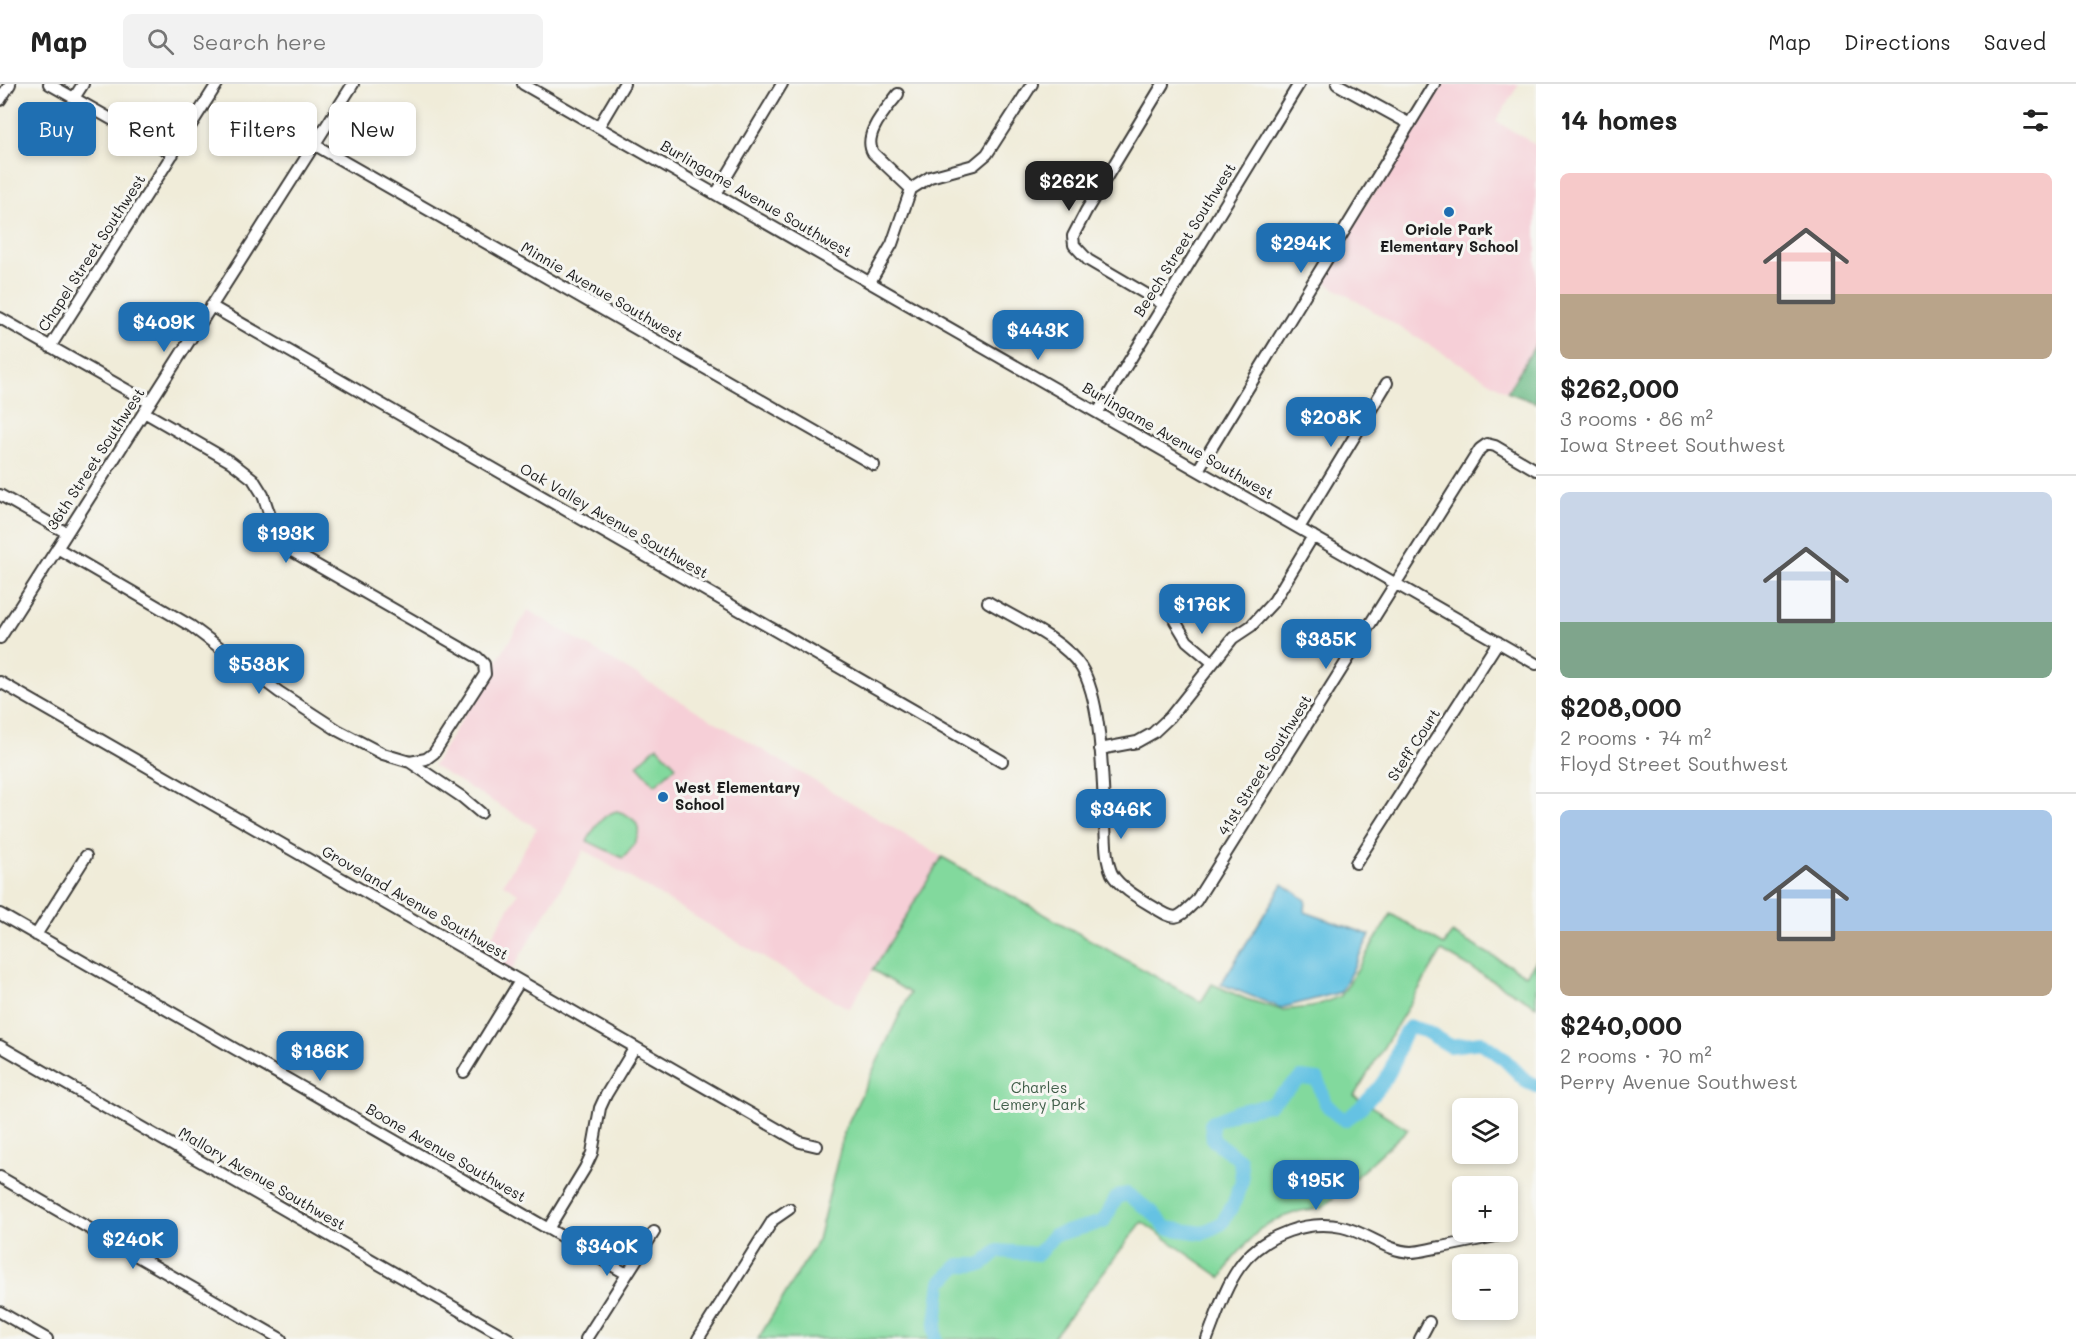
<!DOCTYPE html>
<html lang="en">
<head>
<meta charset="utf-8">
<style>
	:root { --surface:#fff; --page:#f2f2f2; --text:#222; --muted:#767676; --line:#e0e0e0; --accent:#1f6fb2 }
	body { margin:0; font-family:Mali,sans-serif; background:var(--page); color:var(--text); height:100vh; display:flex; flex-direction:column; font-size:22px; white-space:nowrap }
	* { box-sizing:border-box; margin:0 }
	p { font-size:20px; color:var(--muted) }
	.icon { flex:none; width:33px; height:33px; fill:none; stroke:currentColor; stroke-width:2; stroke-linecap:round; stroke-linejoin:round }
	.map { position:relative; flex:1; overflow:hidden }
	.details { display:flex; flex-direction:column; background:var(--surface); width:540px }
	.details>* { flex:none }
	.hud { position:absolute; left:18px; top:18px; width:570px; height:54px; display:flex; gap:12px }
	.tools { position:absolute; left:1452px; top:1014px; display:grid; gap:12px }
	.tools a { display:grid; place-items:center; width:66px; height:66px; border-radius:9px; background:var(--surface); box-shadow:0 3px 9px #0003; font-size:30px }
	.price { position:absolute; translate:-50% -51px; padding:0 14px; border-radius:12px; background:var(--accent); color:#fff; font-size:20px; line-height:39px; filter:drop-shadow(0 2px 3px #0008) }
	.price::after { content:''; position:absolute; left:50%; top:36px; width:18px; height:14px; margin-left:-9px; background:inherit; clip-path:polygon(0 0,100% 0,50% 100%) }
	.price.selected { background:#222; color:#fff }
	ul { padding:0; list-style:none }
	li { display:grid; align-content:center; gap:12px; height:318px; padding:0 24px }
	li+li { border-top:2px solid var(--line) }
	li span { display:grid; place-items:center; height:186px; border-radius:9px; color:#555 }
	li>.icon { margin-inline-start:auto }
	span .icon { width:108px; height:108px; fill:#fffc; stroke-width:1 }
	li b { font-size:26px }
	h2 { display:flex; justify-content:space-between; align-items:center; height:72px; padding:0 24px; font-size:26px }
	.chip { padding:0 21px; border-radius:9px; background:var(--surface); box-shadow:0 3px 9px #0003; font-size:21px; line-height:54px }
	.chip.selected { background:var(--accent); color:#fff }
	header { display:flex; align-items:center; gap:36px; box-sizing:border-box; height:84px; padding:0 30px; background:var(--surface); border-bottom:2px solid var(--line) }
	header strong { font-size:28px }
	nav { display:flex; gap:33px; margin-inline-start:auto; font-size:21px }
	.search { width:420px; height:54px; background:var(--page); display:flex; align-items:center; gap:15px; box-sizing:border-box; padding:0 21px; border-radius:9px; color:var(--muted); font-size:22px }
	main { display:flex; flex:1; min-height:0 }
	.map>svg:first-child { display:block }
	.built { fill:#f6cfd7 }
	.green { fill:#82d99d; stroke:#4f7a5c; stroke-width:1.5 }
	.forest { fill:#69b984; stroke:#426a50; stroke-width:1.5 }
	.water { fill:#65c2e3; stroke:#406f80; stroke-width:1.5 }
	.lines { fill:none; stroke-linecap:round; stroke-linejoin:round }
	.river { stroke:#65c2e3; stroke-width:14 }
	.minor-casing { stroke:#3c3b38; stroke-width:14 }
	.minor { stroke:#fff; stroke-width:10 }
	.poi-dot { fill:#1f6fb2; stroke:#f6f6f2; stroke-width:2 }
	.labels { text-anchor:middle; stroke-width:6; stroke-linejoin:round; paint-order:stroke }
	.street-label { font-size:15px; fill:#1c1c1c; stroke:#f6f6f2 }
	.poi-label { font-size:15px; font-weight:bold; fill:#1c1c1c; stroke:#f6f6f2 }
	.park-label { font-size:15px; fill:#405e49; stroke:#f6f6f2 }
</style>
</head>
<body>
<header>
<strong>Map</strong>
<div class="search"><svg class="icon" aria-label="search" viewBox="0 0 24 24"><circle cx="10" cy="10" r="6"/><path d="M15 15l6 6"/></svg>Search here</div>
<nav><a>Map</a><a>Directions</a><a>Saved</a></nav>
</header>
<main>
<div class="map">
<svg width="1536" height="1255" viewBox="0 0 1536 1255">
	<rect width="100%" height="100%" fill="#f6f6f2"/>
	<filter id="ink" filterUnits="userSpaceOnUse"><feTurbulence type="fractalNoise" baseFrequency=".0167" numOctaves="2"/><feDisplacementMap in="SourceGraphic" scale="12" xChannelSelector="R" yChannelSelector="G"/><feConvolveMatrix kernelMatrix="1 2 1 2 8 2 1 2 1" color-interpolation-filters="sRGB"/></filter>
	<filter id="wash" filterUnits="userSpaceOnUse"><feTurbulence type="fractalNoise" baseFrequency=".008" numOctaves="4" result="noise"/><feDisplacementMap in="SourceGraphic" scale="24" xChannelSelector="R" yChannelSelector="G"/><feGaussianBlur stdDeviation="1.35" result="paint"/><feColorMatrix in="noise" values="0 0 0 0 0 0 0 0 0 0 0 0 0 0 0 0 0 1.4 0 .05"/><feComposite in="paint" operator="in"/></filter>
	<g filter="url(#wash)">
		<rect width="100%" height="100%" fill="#f0ecd9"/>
		<path class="built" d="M1440 0H1519L1496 37 1536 61V260L1507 308 1320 195Z
			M528 526 942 773 849 925 584 766 511 887 481 870 518 809 503 800 537 744 433 682Z"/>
		<path class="green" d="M657 662 676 682 655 701 637 681Z
			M617 727C648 737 641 755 623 774L587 757C595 744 601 731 617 727Z
			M942 773 1201 918 1212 900 1246 915 1282 926 1312 923 1341 912 1391 830 1444 861 1452 849 1526 891 1536 877V922L1442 867 1354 1012 1408 1045 1322 1124 1300 1127 1280 1134 1260 1145 1232 1176 1222 1194 1142 1138 1052 1255H758L818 1156 845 1045 910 909 873 886Z"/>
		<path class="forest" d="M1536 260V319L1507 308Z"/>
		<path class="water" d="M1283 800 1306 816 1305 828 1370 851 1341 908 1281 924 1221 900Z"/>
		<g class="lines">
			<path class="river" d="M936 1255 935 1247 941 1198 959 1181H981L998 1167 1038 1170 1054 1151 1103 1138 1117 1113 1127 1110 1153 1129 1166 1144 1203 1149 1222 1139 1234 1119 1242 1096 1240 1076 1213 1056 1211 1039 1239 1027 1269 1021 1301 994 1318 996C1323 1017 1326 1025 1345 1036 1360 1026 1382 1003 1390 987 1398 972 1397 956 1410 943L1425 947 1450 962 1481 958 1503 974 1527 998 1536 1002"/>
		</g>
	</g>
	<g filter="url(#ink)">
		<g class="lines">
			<defs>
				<path id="minor" d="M49 0 173 70
					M523 0 1536 580
					M1163 0 1086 127 1073 152 1074 161 1088 176 1163 220
					M1337 0 1410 40
					M898 10C887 25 862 50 873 69L911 105
					M74 14 83 0
					M0 16 10 0
					M599 42 624 0
					M315 61 874 381
					M716 110 782 0
					M870 198 892 160 911 105 930 93 974 81 987 70 1032 0
					M211 222 1002 677
					M0 234 150 319
					M50 263 217 0
					M144 328 231 378 253 395 263 411 277 453 290 466 477 573 484 580 485 590 434 669 426 675 410 678
					M1098 328 1299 0
					M1198 386 1434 0
					M0 411 67 449
					M1299 444 1387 299
					M57 464 191 542 279 608 339 647 383 670 410 678 462 713 481 729
					M988 518C1016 535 1063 555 1081 583 1103 618 1102 698 1105 740 1106 756 1105 775 1112 790 1120 804 1142 816 1155 824 1178 838 1177 835 1196 817L1480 365 1487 360 1495 362 1536 386
					M1175 537 1187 557 1212 578
					M0 554 353 0
					M0 598 800 1058 817 1062
					M1100 665 1137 658 1153 649 1170 633 1233 554 1251 542 1274 517 1313 452
					M1356 779 1498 558
					M0 830 627 1190
					M36 851 86 772
					M0 962 509 1255
					M464 988 520 897
					M0 1093 281 1255
					M548 1145 585 1084 592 1069 600 1024 606 1011 635 963
					M0 1228 47 1255
					M586 1255 654 1148
					M698 1255 773 1136 789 1125
					M1207 1255C1226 1207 1235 1166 1289 1147 1306 1141 1324 1139 1342 1143 1366 1148 1386 1167 1411 1168 1421 1168 1432 1164 1442 1163 1462 1159 1482 1155 1501 1151
					M1420 1255 1429 1238"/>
			</defs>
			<use href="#minor" class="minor-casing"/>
			<use href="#minor" class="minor"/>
		</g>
	</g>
	<g class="poi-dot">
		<circle cx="1449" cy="128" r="6"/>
		<circle cx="663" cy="713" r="6"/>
	</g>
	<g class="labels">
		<g class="street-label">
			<text transform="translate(756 115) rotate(30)" y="5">Burlingame Avenue Southwest</text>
			<text transform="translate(1185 156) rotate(-58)" y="5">Beech Street Southwest</text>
			<text transform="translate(92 169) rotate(-57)" y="5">Chapel Street Southwest</text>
			<text transform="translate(602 208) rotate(30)" y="5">Minnie Avenue Southwest</text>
			<text transform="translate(1178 357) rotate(30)" y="5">Burlingame Avenue Southwest</text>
			<text transform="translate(96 375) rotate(-57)" y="5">36th Street Southwest</text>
			<text transform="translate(614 437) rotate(30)" y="5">Oak Valley Avenue Southwest</text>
			<text transform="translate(1414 661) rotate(-57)" y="5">Steff Court</text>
			<text transform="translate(1265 681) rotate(-58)" y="5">41st Street Southwest</text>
			<text transform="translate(415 819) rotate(30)" y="5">Groveland Avenue Southwest</text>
			<text transform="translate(446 1069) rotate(30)" y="5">Boone Avenue Southwest</text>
			<text transform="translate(262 1095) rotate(30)" y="5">Mallory Avenue Southwest</text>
		</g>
		<g class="poi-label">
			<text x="1449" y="151">Oriole Park<tspan x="1449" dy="17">Elementary School</tspan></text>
			<text x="675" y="709" text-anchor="start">West Elementary<tspan x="675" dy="17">School</tspan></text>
		</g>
		<g class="park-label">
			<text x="1039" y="1009">Charles<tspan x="1039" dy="17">Lemery Park</tspan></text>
		</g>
	</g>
</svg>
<div class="tools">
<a><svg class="icon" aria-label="layers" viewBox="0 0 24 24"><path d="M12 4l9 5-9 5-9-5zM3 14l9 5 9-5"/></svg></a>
<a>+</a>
<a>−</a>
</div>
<b class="price selected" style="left:1069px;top:128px">$262K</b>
<b class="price" style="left:1301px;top:190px">$294K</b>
<b class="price" style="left:164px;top:269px">$409K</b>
<b class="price" style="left:1038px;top:277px">$443K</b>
<b class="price" style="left:1331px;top:364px">$208K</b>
<b class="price" style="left:286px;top:480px">$193K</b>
<b class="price" style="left:1202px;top:551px">$176K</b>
<b class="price" style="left:1326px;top:586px">$385K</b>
<b class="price" style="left:259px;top:611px">$538K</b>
<b class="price" style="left:1121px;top:756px">$346K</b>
<b class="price" style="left:320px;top:998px">$186K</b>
<b class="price" style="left:1316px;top:1127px">$195K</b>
<b class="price" style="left:133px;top:1186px">$240K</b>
<b class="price" style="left:607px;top:1193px">$340K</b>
<div class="hud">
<a class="chip selected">Buy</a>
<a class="chip">Rent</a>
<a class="chip">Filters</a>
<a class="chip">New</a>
</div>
</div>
<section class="details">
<h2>14 homes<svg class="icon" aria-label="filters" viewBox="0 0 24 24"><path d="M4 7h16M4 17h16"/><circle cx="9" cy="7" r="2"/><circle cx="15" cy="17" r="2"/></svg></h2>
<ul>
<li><span style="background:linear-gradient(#f6c9c9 65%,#b9a48a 0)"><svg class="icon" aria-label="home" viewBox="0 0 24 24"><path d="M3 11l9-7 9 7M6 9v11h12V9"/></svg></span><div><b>$262,000</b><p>3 rooms · 86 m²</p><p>Iowa Street Southwest</p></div></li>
<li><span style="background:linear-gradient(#c9d6e8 70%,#7fa58c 0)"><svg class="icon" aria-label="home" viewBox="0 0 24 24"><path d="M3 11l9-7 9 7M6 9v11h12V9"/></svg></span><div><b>$208,000</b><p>2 rooms · 74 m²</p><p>Floyd Street Southwest</p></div></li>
<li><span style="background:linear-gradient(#a9c7e8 65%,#b9a48a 0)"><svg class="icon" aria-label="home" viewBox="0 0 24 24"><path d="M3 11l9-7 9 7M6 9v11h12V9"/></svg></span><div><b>$240,000</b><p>2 rooms · 70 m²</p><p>Perry Avenue Southwest</p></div></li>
</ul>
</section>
</main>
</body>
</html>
